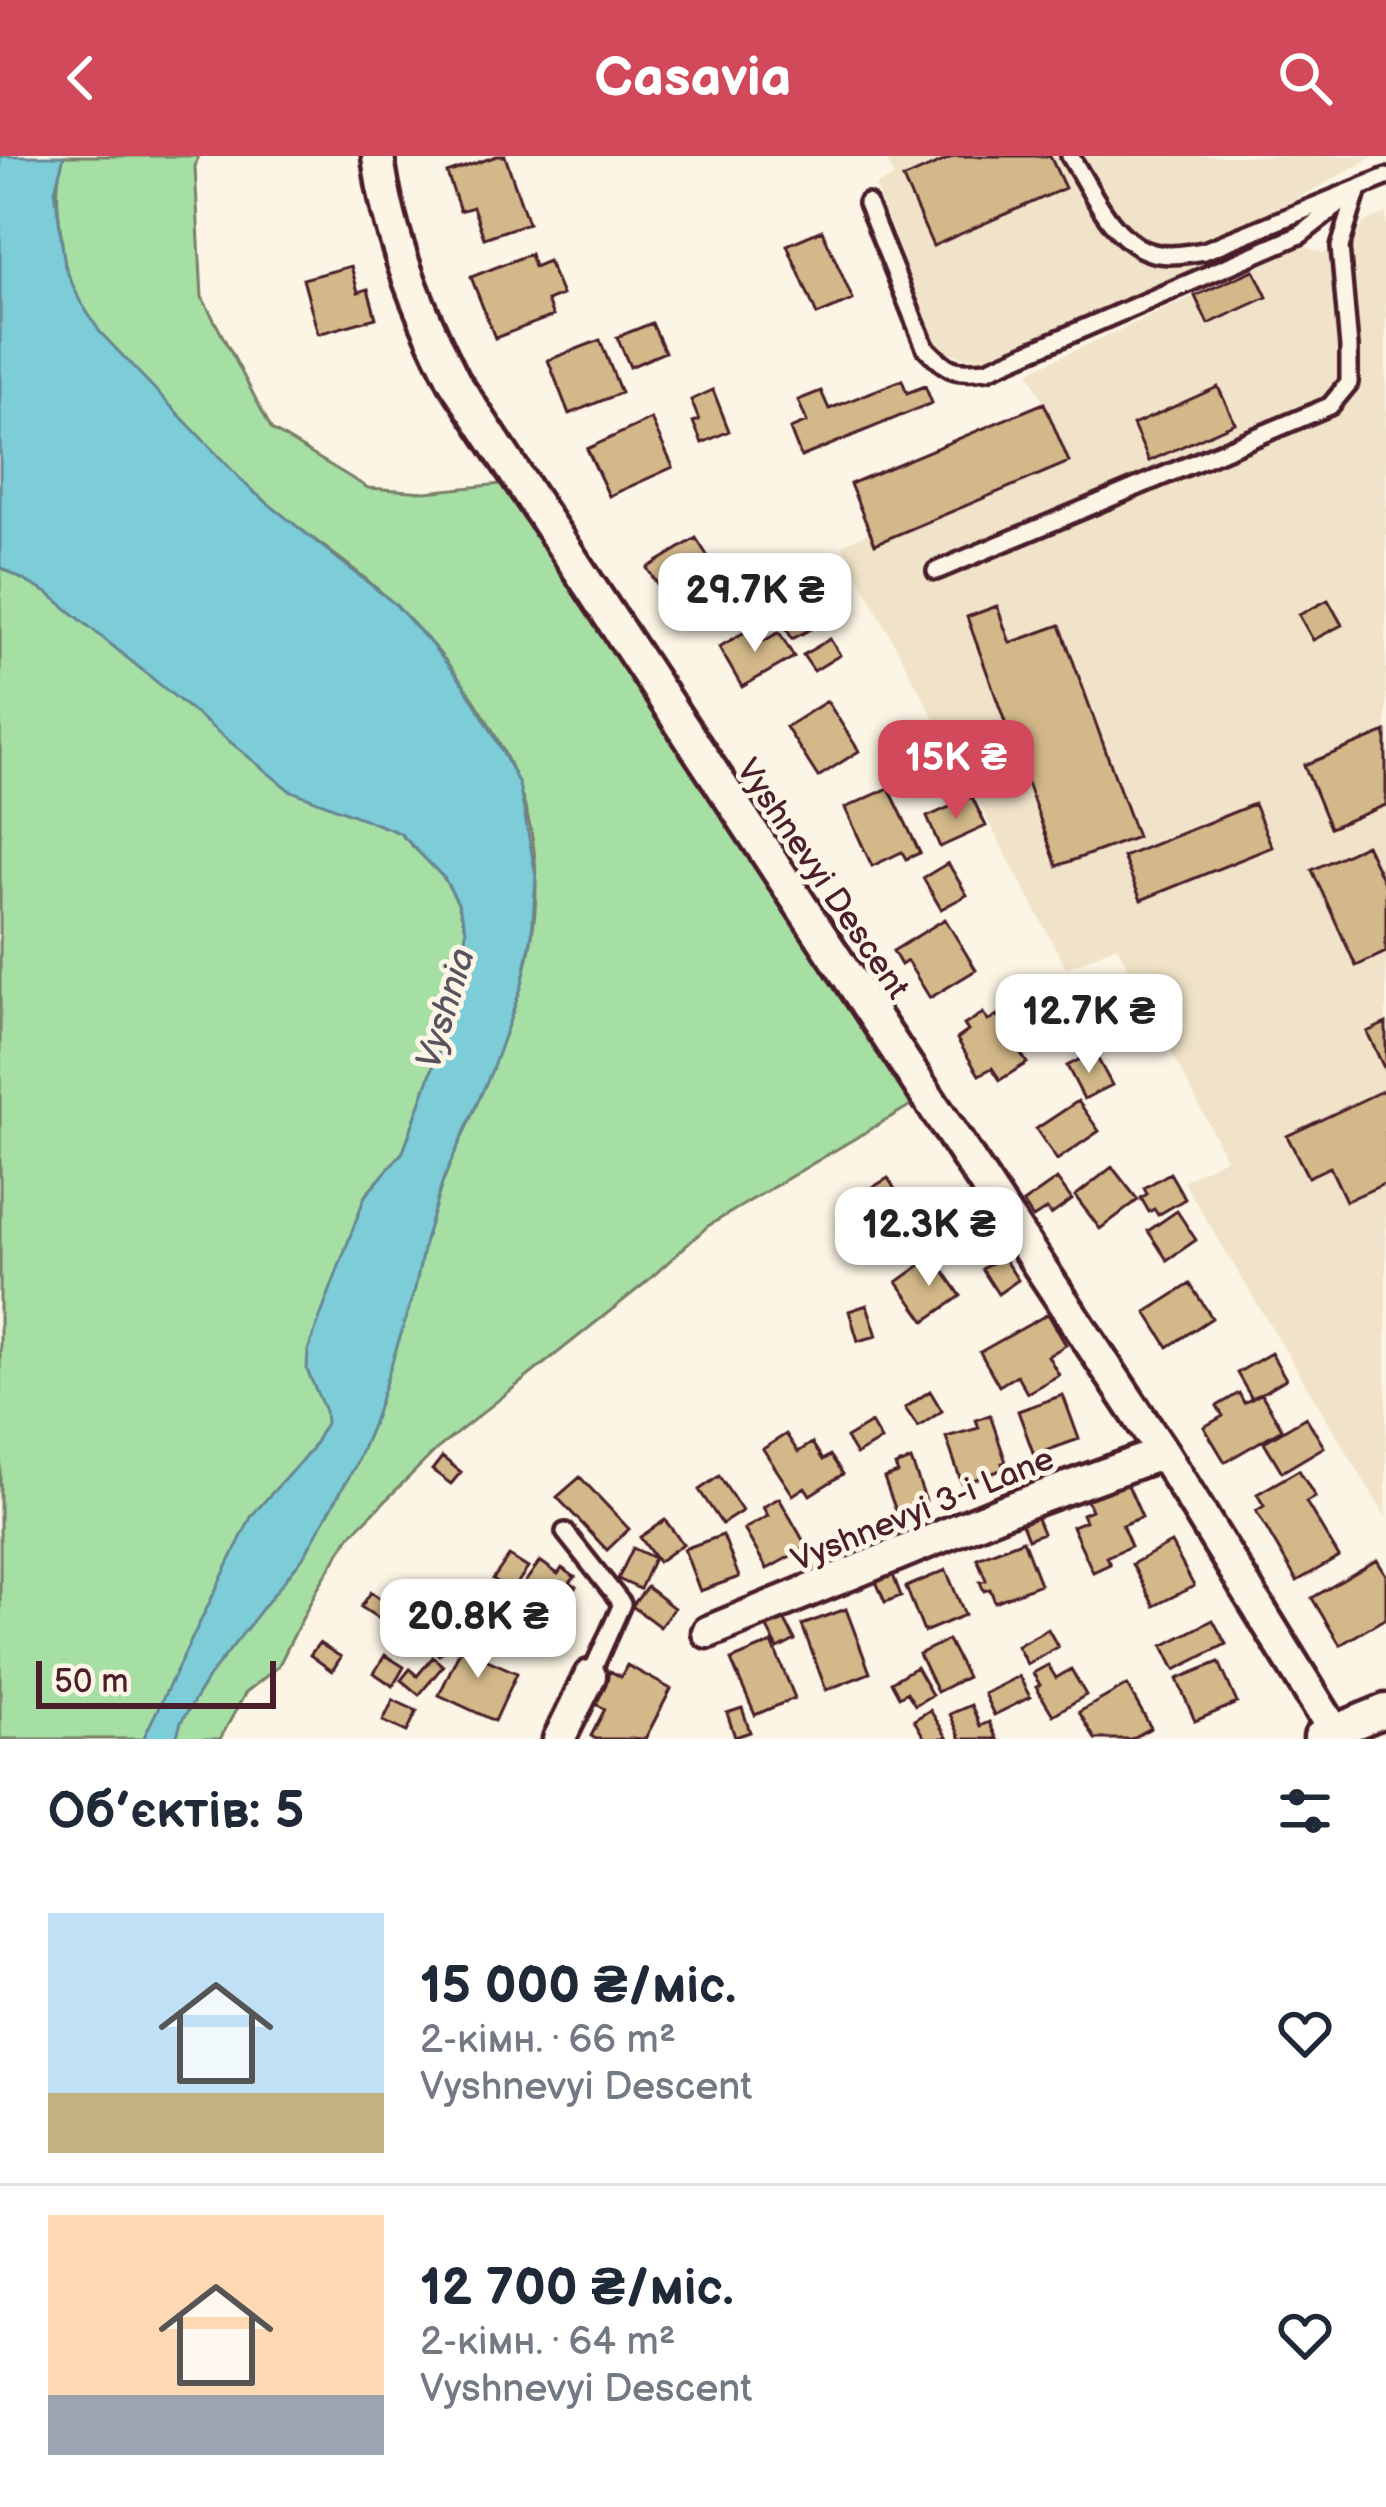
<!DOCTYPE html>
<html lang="uk">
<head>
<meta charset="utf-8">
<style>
	:root { --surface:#fff; --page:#f2f2f3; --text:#1f2937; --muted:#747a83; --line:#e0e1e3; --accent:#d1495b }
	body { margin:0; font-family:"Balsamiq Sans",sans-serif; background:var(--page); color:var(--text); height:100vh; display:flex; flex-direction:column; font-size:45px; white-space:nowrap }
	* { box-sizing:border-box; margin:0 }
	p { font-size:39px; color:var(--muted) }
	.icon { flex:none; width:66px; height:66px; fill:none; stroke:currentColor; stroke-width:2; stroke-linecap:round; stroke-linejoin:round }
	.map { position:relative; height:1583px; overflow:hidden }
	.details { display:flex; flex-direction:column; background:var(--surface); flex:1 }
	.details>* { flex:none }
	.scale { position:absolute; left:36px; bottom:30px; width:240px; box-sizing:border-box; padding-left:12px; border:6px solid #4a1f2b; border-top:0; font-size:33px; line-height:42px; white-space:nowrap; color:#4a1f2b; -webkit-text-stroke:9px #fcf5e5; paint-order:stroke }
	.price { position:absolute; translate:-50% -102px; padding:0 27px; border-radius:24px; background:#fff; color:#222; font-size:39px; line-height:78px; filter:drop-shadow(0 3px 6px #0008) }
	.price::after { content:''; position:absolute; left:50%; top:72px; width:36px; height:27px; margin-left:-18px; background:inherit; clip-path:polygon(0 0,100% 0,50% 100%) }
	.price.selected { background:var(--accent); color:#fff }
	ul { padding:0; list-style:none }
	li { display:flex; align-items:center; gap:36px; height:300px; padding:0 48px }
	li+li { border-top:3px solid var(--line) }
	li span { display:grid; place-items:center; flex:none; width:336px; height:240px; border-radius:0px; color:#555 }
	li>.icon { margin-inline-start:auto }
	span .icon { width:144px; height:144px; fill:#fffc; stroke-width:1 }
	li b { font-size:51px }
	h2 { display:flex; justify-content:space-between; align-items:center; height:144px; padding:0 48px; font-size:51px }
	header { display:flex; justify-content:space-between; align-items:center; height:156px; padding:0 48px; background:var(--accent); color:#fff; font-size:54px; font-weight:700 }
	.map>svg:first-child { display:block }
	.built { fill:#f0e3c9 }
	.green { fill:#a6dfa4; stroke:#787f68; stroke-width:3 }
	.water { fill:#7ccdd7; stroke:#688792; stroke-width:3 }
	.building { fill:#d3b989; stroke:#4a1f2b; stroke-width:3 }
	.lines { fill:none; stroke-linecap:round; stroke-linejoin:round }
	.lane-casing { stroke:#4a1f2b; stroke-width:24 }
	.street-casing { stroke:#4a1f2b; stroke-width:39 }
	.lane { stroke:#fcf5e5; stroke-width:15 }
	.street { stroke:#fcf5e5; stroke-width:30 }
	.labels { text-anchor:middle; stroke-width:10; stroke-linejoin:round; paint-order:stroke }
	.street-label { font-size:33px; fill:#4a1f2b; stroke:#fcf5e5 }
	.water-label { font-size:36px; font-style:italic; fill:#59535f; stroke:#fcf5e5 }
</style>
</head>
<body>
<header><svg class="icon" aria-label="back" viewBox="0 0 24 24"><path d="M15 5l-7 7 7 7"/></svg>Casavia<svg class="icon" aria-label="search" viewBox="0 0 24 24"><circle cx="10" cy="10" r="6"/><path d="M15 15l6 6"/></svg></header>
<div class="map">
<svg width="1386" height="1583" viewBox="0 0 1386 1583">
	<rect width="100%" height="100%" fill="#fcf5e5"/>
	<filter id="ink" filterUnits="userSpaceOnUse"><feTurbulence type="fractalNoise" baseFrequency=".00833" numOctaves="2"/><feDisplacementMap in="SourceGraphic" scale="24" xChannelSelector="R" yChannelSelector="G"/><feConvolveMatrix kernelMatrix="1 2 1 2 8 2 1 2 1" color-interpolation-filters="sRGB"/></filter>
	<g filter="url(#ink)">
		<path class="built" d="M885 0H1374L1286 49 1295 71 986 204 966 202 951 197 935 185 875 30 894 21Z
			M1386 57V1361L1183 1025 1226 1002 1117 790 1066 812 842 389 870 376 850 328 1043 247 1029 215 1304 90 1323 97 1355 85 1363 67Z"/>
		<path class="green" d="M64 0H198L195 11 202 141 272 274 368 332 426 336 519 326 926 940 708 1070 644 1128 437 1293 350 1380 317 1433 278 1511 246 1536 220 1583H0V411L49 438 400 677 444 722 458 747 466 773V803L461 832 403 996 365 1040 425 1084C431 1064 436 1042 444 1023 482 922 539 833 536 720 533 617 468 521 397 451 356 410 300 376 255 337 227 314 203 285 179 259 137 216 78 169 65 108 62 96 62 83 60 71 57 45 55 25 64 0Z"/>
		<path class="water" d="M0 0H64L55 34 65 111 80 145 100 176 251 334 395 448 431 488 463 528 492 576 519 628 536 720 532 778 522 829 492 914 443 1024 425 1084 415 1133 373 1267 354 1312 304 1400 210 1519 181 1566 176 1583H143L252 1359 310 1295 326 1267 325 1255 307 1214 308 1194 365 1040 403 996 461 832 466 773 458 747 444 722 400 677 289 634 49 438 0 411Z"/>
		<path class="building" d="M497 0H505L528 67 484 82 473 51 460 55 447 17Z
			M955 0H1050L1065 32 933 90 903 23Z
			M822 74 853 144 817 159 787 89Z
			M530 98 534 111 548 105 562 139 547 145 553 160 495 182 471 121Z
			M351 110 358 136 368 133 376 162 318 178 303 123Z
			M1254 114 1267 141 1208 168 1195 140Z
			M652 167 665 196 630 211 617 181Z
			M600 184 621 237 569 258 548 204Z
			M902 224 907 237 925 230 932 247 801 301 790 273 807 266 798 244 821 235 829 253Z
			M1218 231 1235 267 1149 305 1133 269Z
			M713 234 729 275 702 287 693 266 699 264 691 244Z
			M1044 247 1069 306 875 388 850 328Z
			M651 263 673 311 609 340 587 293Z
			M696 382 730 435 681 466 647 412Z
			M1328 444 1342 469 1313 484 1299 459Z
			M816 448 826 465 792 483 783 466Z
			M997 450 1010 487 1060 469 1137 681 1057 710 967 461Z
			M755 470 764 485 779 476 794 501 742 531 719 491Z
			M830 483 840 499 814 515 803 499Z
			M827 545 859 595 818 621 786 571Z
			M1386 576V649L1330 672 1304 609Z
			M889 632 920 697 906 703 902 696 872 710 845 652Z
			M972 641 986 670 940 691 927 661Z
			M1254 648 1272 691 1141 744 1123 701Z
			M1366 689 1386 731V796L1356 810 1312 714Z
			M948 707 967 739 941 753 923 722Z
			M945 763 976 814 930 842 907 805 901 809 893 795Z
			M983 857 988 865 997 859 1027 907 1000 924 992 912 979 919 957 883 968 875 964 869Z
			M1386 867V916L1367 876Z
			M1094 896 1112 929 1084 943 1067 910Z
			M1386 933V1027L1346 1045 1330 1011 1308 1021 1287 980Z
			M1078 945 1099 975 1057 1004 1036 973Z
			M1112 1011 1138 1044 1100 1073 1075 1040Z
			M1170 1017 1185 1043 1158 1059 1154 1053 1149 1056 1141 1042 1147 1038 1144 1032Z
			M888 1022 912 1061 863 1091 839 1052Z
			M1057 1023 1072 1044 1051 1059 1047 1053 1033 1062 1023 1047Z
			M1177 1055 1196 1084 1167 1104 1148 1075Z
			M933 1100 961 1140 925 1165 897 1126Z
			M1002 1100 1018 1124 998 1138 982 1113Z
			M1190 1128 1212 1162 1168 1191 1146 1156Z
			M867 1149 877 1180 858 1185 849 1155Z
			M1048 1158 1066 1189 1048 1200 1059 1219 1027 1237 1017 1219 999 1230 980 1196Z
			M1271 1197 1286 1223 1252 1243 1237 1217Z
			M930 1235 942 1255 918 1271 905 1252Z
			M1239 1237 1244 1247 1261 1237 1282 1273 1225 1306 1204 1271 1223 1260 1217 1250Z
			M1063 1239 1079 1283 1034 1299 1018 1255Z
			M990 1259 1006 1306 1002 1307 1004 1313 962 1328 946 1281 979 1272 976 1264Z
			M1306 1261 1324 1291 1282 1316 1264 1286Z
			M871 1267 881 1284 856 1299 846 1282Z
			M786 1278 798 1296 812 1287 823 1304 830 1299 843 1318 810 1339 805 1331 793 1339 763 1293Z
			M442 1301 461 1316 451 1328 432 1314Z
			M911 1304 926 1345 896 1355 884 1322 898 1317 895 1310Z
			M1299 1314 1315 1341 1306 1346 1339 1401 1297 1425 1256 1355 1264 1350 1257 1338Z
			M719 1320 742 1355 722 1368 699 1334Z
			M1124 1320 1142 1361 1122 1369 1131 1390 1106 1401 1110 1408 1093 1416 1072 1370 1085 1365 1082 1358 1091 1354 1084 1338Z
			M580 1321 629 1373 607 1394 557 1341Z
			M779 1342 807 1391 767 1413 744 1373 768 1360 763 1351Z
			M1034 1355 1043 1377 1028 1383 1019 1360Z
			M665 1364 683 1388 658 1406 640 1381Z
			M723 1379 739 1421 700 1435 684 1393Z
			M1023 1384 1040 1428 995 1446 990 1433 984 1435 980 1426 986 1424 977 1402Z
			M1171 1387 1194 1430 1154 1450 1132 1408Z
			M633 1392 654 1402 640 1433 618 1423Z
			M509 1400 528 1412 511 1436 493 1423Z
			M1377 1404 1386 1419V1462L1340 1489 1312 1442Z
			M540 1405 558 1418 562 1412 575 1421 570 1427 576 1431 539 1484 525 1474 522 1478 500 1462Z
			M891 1414 901 1440 885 1446 874 1421Z
			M946 1414 965 1459 924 1476 906 1431Z
			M647 1431 674 1452 660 1471 632 1450Z
			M371 1436 398 1455 389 1469 361 1451Z
			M846 1453 870 1517 826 1534 802 1469Z
			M781 1457 795 1484 778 1493 764 1466Z
			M454 1458 467 1470 439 1499 426 1487Z
			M1213 1464 1226 1488 1175 1514 1163 1490Z
			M1048 1473 1058 1491 1027 1508 1017 1490Z
			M467 1479 489 1488 483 1502 517 1517 495 1565 439 1539Z
			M948 1484 967 1521 937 1536 919 1498Z
			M319 1487 341 1501 332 1515 310 1499Z
			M772 1487 795 1542 755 1559 731 1504Z
			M385 1499 404 1511 393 1530 374 1517Z
			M433 1501 443 1510 419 1539 401 1524 410 1513 417 1520Z
			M1219 1506 1237 1547 1195 1565 1177 1523Z
			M627 1509 671 1533 645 1583H596L591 1580 605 1553 588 1544 600 1522 605 1525 610 1515 621 1521Z
			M1048 1509 1056 1522 1071 1513 1086 1539 1053 1559 1036 1531 1040 1529 1033 1517Z
			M916 1511 932 1539 915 1549 907 1536 899 1541 891 1526Z
			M1019 1520 1030 1541 994 1559 984 1538Z
			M1127 1529 1151 1572 1131 1583H1095L1079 1556Z
			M393 1544 417 1555 407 1576 383 1565Z
			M971 1549 980 1570 989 1566 997 1583H961L950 1558Z
			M742 1552 750 1576 735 1581 727 1557Z
			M930 1554 948 1583H925L914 1564Z"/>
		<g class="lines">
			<defs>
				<path id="lane" d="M1070 0C1090 31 1110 81 1147 95 1165 102 1186 98 1204 95L1386 21
					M867 47 925 191C950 216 952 217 987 214L1300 79 1356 35
					M936 415 1330 250 1349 227V191L1340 91 1358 33
					M565 1376 622 1448 590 1520"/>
				<path id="street" d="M378 0C388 80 418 154 454 225L1163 1297 1339 1583
					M708 1476 1006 1354 1163 1297
					M1320 1581 1386 1554
					M559 1583 590 1520"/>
			</defs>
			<use href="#lane" class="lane-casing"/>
			<use href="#street" class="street-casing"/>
			<use href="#lane" class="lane"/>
			<use href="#street" class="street"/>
		</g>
	</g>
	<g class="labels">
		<g class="street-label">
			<text transform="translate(824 722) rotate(56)" y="12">Vyshnevyi Descent</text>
			<text transform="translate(922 1352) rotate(-22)" y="12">Vyshnevyi 3-i Lane</text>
		</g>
		<g class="water-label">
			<text transform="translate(444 852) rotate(-73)" y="13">Vyshnia</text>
		</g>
	</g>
</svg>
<div class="scale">50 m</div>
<b class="price" style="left:755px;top:499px">29.7K ₴</b>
<b class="price selected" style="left:956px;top:666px">15K ₴</b>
<b class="price" style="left:1089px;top:920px">12.7K ₴</b>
<b class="price" style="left:929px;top:1133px">12.3K ₴</b>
<b class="price" style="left:478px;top:1525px">20.8K ₴</b>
</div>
<section class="details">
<h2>Об’єктів: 5<svg class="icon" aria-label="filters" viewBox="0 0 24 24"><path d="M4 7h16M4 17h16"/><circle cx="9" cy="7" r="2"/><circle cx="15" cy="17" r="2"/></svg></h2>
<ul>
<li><span style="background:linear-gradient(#bfe0f5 75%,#c2b280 0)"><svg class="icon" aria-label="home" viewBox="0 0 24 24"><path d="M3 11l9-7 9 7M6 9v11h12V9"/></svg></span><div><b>15 000 ₴/міс.</b><p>2-кімн. · 66 m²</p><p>Vyshnevyi Descent</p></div><svg class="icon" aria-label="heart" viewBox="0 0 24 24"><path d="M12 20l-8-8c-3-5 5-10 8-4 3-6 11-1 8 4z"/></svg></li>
<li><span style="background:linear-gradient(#ffd9b3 75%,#9aa5b1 0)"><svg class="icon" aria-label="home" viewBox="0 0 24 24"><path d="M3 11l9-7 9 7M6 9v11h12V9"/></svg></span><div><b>12 700 ₴/міс.</b><p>2-кімн. · 64 m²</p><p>Vyshnevyi Descent</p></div><svg class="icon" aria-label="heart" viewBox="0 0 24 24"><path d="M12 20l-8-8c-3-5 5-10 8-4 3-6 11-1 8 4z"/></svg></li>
</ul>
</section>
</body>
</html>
